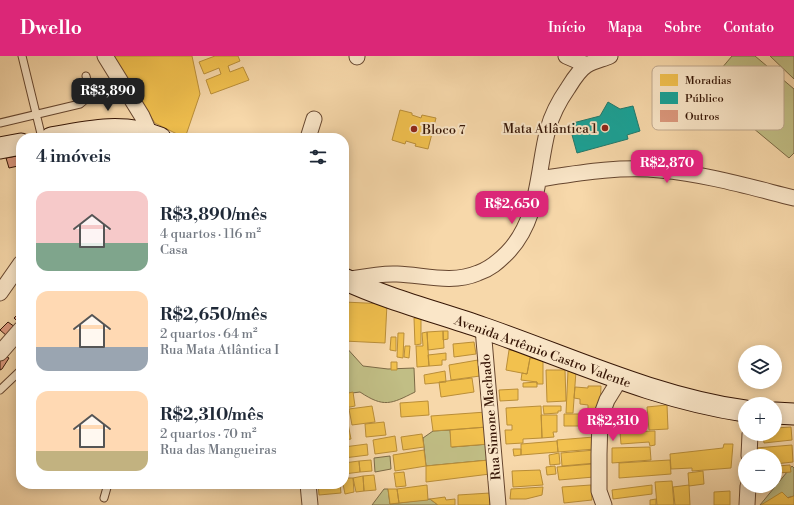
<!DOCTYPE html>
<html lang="pt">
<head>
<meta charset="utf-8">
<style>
	:root { --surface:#fff; --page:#f6f6f7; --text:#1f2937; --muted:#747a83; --accent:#db2777 }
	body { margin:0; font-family:"Libre Bodoni",serif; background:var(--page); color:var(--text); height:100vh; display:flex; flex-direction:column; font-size:15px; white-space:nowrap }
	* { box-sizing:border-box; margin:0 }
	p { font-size:13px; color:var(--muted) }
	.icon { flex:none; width:22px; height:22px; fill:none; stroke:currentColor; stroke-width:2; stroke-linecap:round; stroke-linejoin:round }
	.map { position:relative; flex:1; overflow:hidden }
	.details { position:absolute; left:16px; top:77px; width:333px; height:356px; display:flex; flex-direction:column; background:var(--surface); border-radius:16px; box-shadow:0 2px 10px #0003 }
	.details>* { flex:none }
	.tools { position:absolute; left:738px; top:289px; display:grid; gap:8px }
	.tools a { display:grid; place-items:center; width:44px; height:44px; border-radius:50%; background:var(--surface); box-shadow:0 2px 10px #0003; font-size:20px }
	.price { position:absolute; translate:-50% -34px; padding:0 9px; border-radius:8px; background:var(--accent); color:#fff; font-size:13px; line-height:26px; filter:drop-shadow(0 1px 2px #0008) }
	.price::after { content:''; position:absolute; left:50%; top:24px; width:12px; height:9px; margin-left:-6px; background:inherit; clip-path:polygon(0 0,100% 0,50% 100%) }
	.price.on { background:#222; color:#fff }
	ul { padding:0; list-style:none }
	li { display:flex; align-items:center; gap:12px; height:100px; padding:0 20px }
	li span { display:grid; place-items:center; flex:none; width:112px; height:80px; border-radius:12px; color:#555 }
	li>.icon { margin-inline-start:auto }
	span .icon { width:48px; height:48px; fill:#fffc; stroke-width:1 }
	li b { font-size:17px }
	h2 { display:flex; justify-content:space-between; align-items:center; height:48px; padding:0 20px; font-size:17px }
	header { display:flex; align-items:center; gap:24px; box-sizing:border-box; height:56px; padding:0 20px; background:var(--accent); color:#fff }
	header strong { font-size:19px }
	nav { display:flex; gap:22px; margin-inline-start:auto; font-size:14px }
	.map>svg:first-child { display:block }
	.green { fill:#c1be85; stroke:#7c6a46 }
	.homes { fill:#f2c14e; stroke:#ba8e38 }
	.public { fill:#17a398; stroke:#20796c }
	.building { fill:#dc987d; stroke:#361606 }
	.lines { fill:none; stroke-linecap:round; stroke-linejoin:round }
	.service-casing { stroke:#66462f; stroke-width:9 }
	.minor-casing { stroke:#66462f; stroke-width:17 }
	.secondary-casing { stroke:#361606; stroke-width:23 }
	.service { stroke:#fae6c8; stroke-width:7 }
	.minor { stroke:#fae6c8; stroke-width:15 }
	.secondary { stroke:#fae6c8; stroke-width:21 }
	.poi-dot { fill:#8f2418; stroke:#fae6c8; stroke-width:1.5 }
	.labels { text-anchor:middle; stroke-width:4; stroke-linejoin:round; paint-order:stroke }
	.poi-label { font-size:13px; fill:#361606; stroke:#fae6c8; text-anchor:end }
	.street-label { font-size:13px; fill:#361606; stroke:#fae6c8 }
	.key { fill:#fae6c8; stroke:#bfa88e; stroke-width:1 }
	.key-label { font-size:11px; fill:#361606 }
</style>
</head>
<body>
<header>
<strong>Dwello</strong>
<nav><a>Início</a><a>Mapa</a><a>Sobre</a><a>Contato</a></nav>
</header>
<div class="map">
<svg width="794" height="449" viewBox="0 0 794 449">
	<rect width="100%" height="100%" fill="#f7d8aa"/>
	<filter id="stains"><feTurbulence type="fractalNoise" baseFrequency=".005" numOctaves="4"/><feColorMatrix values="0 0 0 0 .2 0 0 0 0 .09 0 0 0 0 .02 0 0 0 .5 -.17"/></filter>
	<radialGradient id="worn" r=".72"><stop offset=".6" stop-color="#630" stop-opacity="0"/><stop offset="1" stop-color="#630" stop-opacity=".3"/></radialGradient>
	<path class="green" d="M732 0H755L794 33V97L789 102 705 32Z
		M770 0H794V23Z
		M344 289 363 310 388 313 414 312 415 336C391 348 384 352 360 336L344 338Z
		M450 374 452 391 489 388V404L426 410 423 382 433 375Z
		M390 400 391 413 375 416 374 402Z
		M792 410 794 412V440L760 449Z
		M384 433H388L390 448 430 443 438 449H444H372Z"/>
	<path class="homes" d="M112 0H192L200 38 185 82 155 67Z
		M215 0H238L240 5 228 10 230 16 243 11 249 24 211 38 206 24 221 18 219 12 204 18 199 6Z
		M400 54 412 57V59L421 62 422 59 436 62 428 93 415 90 416 88 406 85 405 88 392 84Z
		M344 246 387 248 385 287 344 285Z
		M414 262H421V288L415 289Z
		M443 275H448V283L443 284Z
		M443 275 444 292 428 294 427 276Z
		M427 276 429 310 417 311 416 290H423L422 277Z
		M398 277H404L403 302 397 301Z
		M391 281H396V295L390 294Z
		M474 286 476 298 454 301 453 288Z
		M405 290H410L409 302 404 301Z
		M509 294 531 297 527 318 506 314Z
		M446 297V304H442V309L429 310 428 299Z
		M530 302 543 304V328H537V326L521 324 522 317 527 318Z
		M478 304 480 320 451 324 449 309Z
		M391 306H397V314H391Z
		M546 314H565L566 345 547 346Z
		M445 315 446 326 425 328 424 319Z
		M568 315H576L573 357H566Z
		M472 322 474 336 441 341 439 326Z
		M537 326V331H523V327Z
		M588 330H601L600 354 588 353V349L580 348V343L574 342 575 331 588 332Z
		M518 333V344L500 345 499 334Z
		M353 336 355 350 345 352 351 383 344 384V338Z
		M428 345 429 359 401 361 400 347Z
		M667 349 668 373 649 374 647 351Z
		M372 350 375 366 352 369 349 353Z
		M541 350 542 382 523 383V387L506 388 505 374H512V369H507L506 352Z
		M543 350H561V355H558V357L544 358Z
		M616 353H636L637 367 617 368Z
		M486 356 487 371 433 375 431 360Z
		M564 358H589V370H564Z
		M541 359H557V376H553L554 381 542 382Z
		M384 366 386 379 366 381 365 368Z
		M487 371 489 388 451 391 450 374Z
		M791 371 792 384 764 387 763 378H775V372Z
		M655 375V389L650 390 649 386 621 388 620 376Z
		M422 378 424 391 403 394 401 381Z
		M395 380 397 395 375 398 373 384Z
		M594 381 595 393 558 396 557 384Z
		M557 385 558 396 521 399V388Z
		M367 388 368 399 344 402V391Z
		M724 388H733L731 412 692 415V412L671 413 670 398 723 392Z
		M792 389 793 406 775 408V400H757L756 392Z
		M650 391 651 404 612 407V392Z
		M513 393H521V399L514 400Z
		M424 394 426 410 395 415 393 399Z
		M595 394 596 407 562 410 561 397Z
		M559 397 560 408 550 409 549 399Z
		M371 404 372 415 360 416 359 405Z
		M489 404 490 418 426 426V410Z
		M670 404 671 418 619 422V407Z
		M359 405 360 416 344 418V407Z
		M592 408 594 421 559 424 557 411Z
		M790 409 791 416 779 417 778 410Z
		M555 410 556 418 547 419 546 411Z
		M540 414 543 429 513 431 512 415Z
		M703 415 704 428 689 430 688 417Z
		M404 416 406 430 396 431 394 417Z
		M374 419 376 434 364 435 363 420Z
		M363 420 364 435 356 436 353 422Z
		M344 422H353L354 436 345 438 343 428Z
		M672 425 674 449H657L655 426Z
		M318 428H340L341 437 319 439Z
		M427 429 428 444 399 447 397 433Z
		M591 429 592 444 564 447 562 431Z
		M652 429V438L613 443 612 434Z
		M689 429 690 449H675L673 431Z
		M543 431 542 439 526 443H510L511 433Z
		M388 433H397L399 447 390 448Z
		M730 435V449H714V436Z
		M782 436 788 442 794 440V449H761Z
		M490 437V449H458V439Z
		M445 441 446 444 455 443V449H438L430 443Z
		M656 443V449H650V444Z"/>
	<path class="public" d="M608 46 620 53 633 50 640 75 627 79 628 83 577 97 569 68 600 60Z"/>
	<path class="building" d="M17 100 18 110 9 112 6 102Z
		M19 257 21 260 20 268 14 262Z
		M8 266 15 271 7 280 0 274Z
		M0 297 9 302 2 313 0 314Z"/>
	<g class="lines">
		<defs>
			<path id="service" d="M22 0 42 82
				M0 67 80 48C93 39 89 33 86 20
				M0 334 21 314
				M104 442 108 428"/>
			<path id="minor" d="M105 0 142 60 150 78
				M566 0 587 9
				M357 1V0
				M308 82 314 63
				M539 123C579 117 619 110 660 114 706 118 750 131 794 142
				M346 224C363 221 380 217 397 218 424 219 452 228 478 217 490 213 498 206 507 197 540 163 537 115 548 73 552 58 559 45 568 32 573 24 579 14 587 9 594 5 603 3 610 0
				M0 237 21 207
				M483 272 498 449
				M0 297 21 273
				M749 400 750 378
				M308 428 310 449
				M604 449 599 435V398L600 363 607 344 620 323
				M747 449 748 430"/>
			<path id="secondary" d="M51 82C88 75 124 67 160 82
				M0 92 21 88
				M344 223C389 244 437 256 483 272 570 302 654 342 745 355
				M775 357 794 358"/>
		</defs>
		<use href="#service" class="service-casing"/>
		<use href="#minor" class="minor-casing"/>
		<use href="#secondary" class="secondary-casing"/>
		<use href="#service" class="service"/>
		<use href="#minor" class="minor"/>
		<use href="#secondary" class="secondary"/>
	</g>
	<g class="poi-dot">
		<circle cx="605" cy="72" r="4"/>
		<circle cx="414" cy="73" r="4"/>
	</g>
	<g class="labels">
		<g class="poi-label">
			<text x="597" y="77">Mata Atlântica 1</text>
			<text x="422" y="78" text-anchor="start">Bloco 7</text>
		</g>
		<g class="street-label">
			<text transform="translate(543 295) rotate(20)" y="5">Avenida Artêmio Castro Valente</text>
			<text transform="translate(490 361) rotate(-95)" y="5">Rua Simone Machado</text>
		</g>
	</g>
	<rect x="652" y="10" width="132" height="64" rx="6" class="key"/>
	<rect x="660" y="18" width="18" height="12" fill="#f2c14e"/>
	<rect x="660" y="36" width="18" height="12" fill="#17a398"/>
	<rect x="660" y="54" width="18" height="12" fill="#dc987d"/>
	<g class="key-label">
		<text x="685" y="28">Moradias</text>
		<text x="685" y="46">Público</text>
		<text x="685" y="64">Outros</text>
	</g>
	<rect width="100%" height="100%" filter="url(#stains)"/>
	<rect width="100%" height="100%" fill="url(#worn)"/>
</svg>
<div class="tools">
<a><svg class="icon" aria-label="layers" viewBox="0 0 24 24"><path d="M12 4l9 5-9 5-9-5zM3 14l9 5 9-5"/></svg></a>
<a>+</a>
<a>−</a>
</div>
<b class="price on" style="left:108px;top:56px">R$3,890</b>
<b class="price" style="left:667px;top:128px">R$2,870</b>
<b class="price" style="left:512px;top:169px">R$2,650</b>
<b class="price" style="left:613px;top:386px">R$2,310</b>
<section class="details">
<h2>4 imóveis<svg class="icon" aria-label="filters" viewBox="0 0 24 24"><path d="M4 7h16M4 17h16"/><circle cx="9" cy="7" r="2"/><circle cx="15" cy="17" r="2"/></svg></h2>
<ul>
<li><span style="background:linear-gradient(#f6c9c9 65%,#7fa58c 0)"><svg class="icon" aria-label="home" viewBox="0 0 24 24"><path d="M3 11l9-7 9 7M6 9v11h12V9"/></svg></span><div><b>R$3,890/mês</b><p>4 quartos · 116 m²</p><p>Casa</p></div></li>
<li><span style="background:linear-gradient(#ffd9b3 70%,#9aa5b1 0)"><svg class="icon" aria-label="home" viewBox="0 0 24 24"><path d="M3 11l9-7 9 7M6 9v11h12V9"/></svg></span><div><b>R$2,650/mês</b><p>2 quartos · 64 m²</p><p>Rua Mata Atlântica I</p></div></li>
<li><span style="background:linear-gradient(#ffd9b3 75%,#c2b280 0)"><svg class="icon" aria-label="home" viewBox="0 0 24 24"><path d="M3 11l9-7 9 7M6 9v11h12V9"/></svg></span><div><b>R$2,310/mês</b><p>2 quartos · 70 m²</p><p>Rua das Mangueiras</p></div></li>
</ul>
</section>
</div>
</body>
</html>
